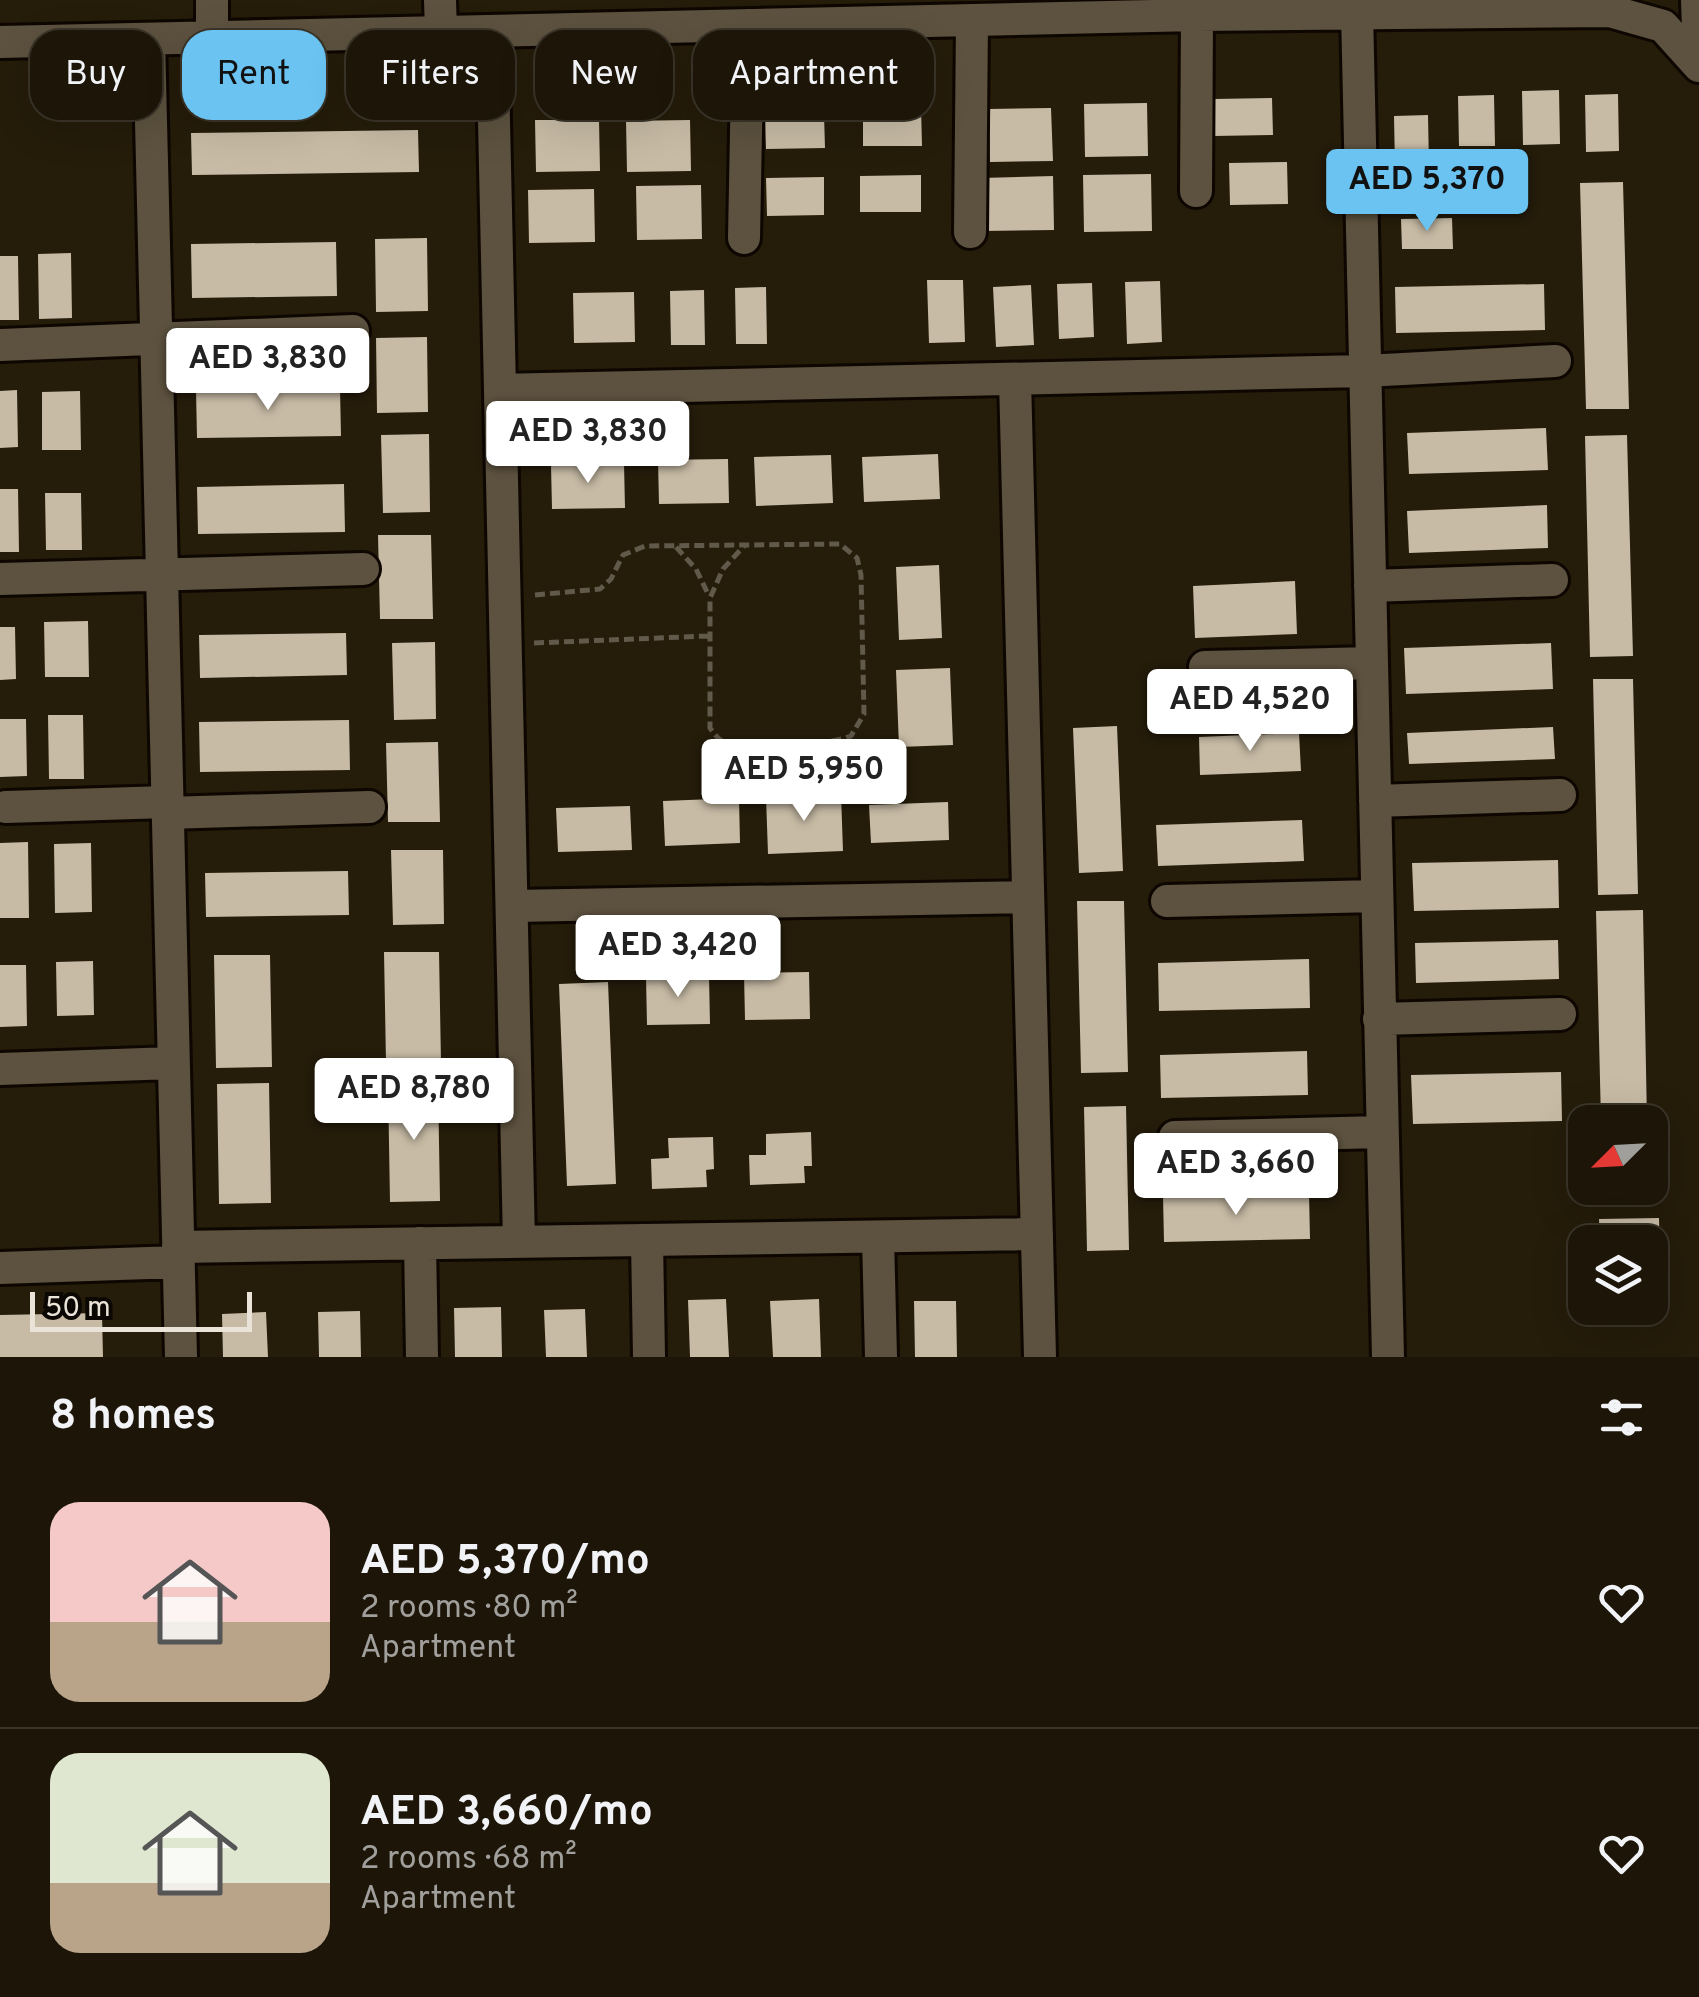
<!DOCTYPE html>
<html lang="en">
<head>
<meta charset="utf-8">
<style>
	:root { --surface:#1c1508; --page:#251e12; --text:#f1f3f6; --muted:#a09f9c; --line:#3a3429; --accent:#6ac3f1 }
	body { margin:0; font-family:Overpass,sans-serif; background:var(--page); color:var(--text); height:100vh; display:flex; flex-direction:column; font-size:38px; white-space:nowrap }
	* { box-sizing:border-box; margin:0 }
	p { font-size:32px; color:var(--muted) }
	.icon { flex:none; width:55px; height:55px; fill:none; stroke:currentColor; stroke-width:2; stroke-linecap:round; stroke-linejoin:round }
	.map { position:relative; height:1357px; overflow:hidden }
	.sheet { display:flex; flex-direction:column; background:var(--surface); flex:1 }
	.sheet>* { flex:none }
	.guide { position:absolute; left:30px; top:30px; width:1000px; height:90px; display:flex; gap:20px }
	.needle { width:65px; rotate:246deg }
	.fabs { position:absolute; left:1568px; top:1105px; display:grid; gap:20px }
	.fabs a { display:grid; place-items:center; width:100px; height:100px; border-radius:20px; background:var(--surface); box-shadow:0 10px 40px #0002,0 0 0 2px var(--line); font-size:50px }
	.scale { position:absolute; left:30px; bottom:25px; width:222px; box-sizing:border-box; padding-left:10px; border:5px solid #e9e3d8; border-top:0; font-size:28px; line-height:35px; white-space:nowrap; color:#e9e3d8; -webkit-text-stroke:8px #0b0702; paint-order:stroke }
	.price { position:absolute; translate:-50% -85px; padding:0 22px; border-radius:10px; background:#fff; color:#222; font-size:32px; line-height:65px; filter:drop-shadow(0 2px 5px #0008) }
	.price::after { content:''; position:absolute; left:50%; top:60px; width:30px; height:22px; margin-left:-15px; background:inherit; clip-path:polygon(0 0,100% 0,50% 100%) }
	.price.selected { background:var(--accent); color:#111 }
	ul { padding:0; list-style:none }
	li { display:flex; align-items:center; gap:30px; height:250px; padding:0 50px }
	li+li { border-top:2px solid var(--line) }
	li span { display:grid; place-items:center; flex:none; width:280px; height:200px; border-radius:30px; color:#555 }
	li>.icon { margin-inline-start:auto }
	span .icon { width:120px; height:120px; fill:#fffc; stroke-width:1 }
	li b { font-size:42px }
	h2 { display:flex; justify-content:space-between; align-items:center; height:120px; padding:0 50px; font-size:42px }
	.tag { padding:0 35px; border-radius:30px; background:var(--surface); box-shadow:0 10px 40px #0002,0 0 0 2px var(--line); font-size:35px; line-height:90px }
	.tag.selected { background:var(--accent); color:#111 }
	.map>svg:first-child { display:block }
	.building { fill:#c7bba5 }
	.lines { fill:none; stroke-linecap:round; stroke-linejoin:round }
	.minor-casing { stroke:#0e0600; stroke-width:38 }
	.path { stroke:#61594a; stroke-width:5; stroke-dasharray:10 5; stroke-linecap:butt }
	.minor { stroke:#5d523f; stroke-width:32 }
</style>
</head>
<body>
<div class="map">
<svg width="1699" height="1357" viewBox="0 0 1699 1357">
	<rect width="100%" height="100%" fill="#251c0a"/>
	<path class="building" d="M1559 90 1560 144 1523 145 1522 91Z
		M1618 94 1619 151 1586 152 1585 95Z
		M1494 95 1495 146H1459L1458 96Z
		M1272 98 1273 135 1214 136 1213 99Z
		M1147 103 1148 156 1085 157 1084 104Z
		M921 106 922 146H863V107Z
		M1051 108 1053 161 990 162 989 109Z
		M765 114H824L825 148 766 149Z
		M1428 115 1429 166 1395 167 1394 116Z
		M535 120H599L600 171 536 172Z
		M690 120 691 171 627 172 626 121Z
		M418 130 419 172 192 175 191 133Z
		M1287 162 1288 204 1230 205 1229 163Z
		M1151 174 1152 231 1084 232 1083 175Z
		M921 175V212H860V176Z
		M1053 176 1054 230 982 231 981 178Z
		M824 177V215L767 216 766 178Z
		M1623 182 1629 409H1586L1580 183Z
		M701 185 702 239 637 240 636 186Z
		M594 189 595 242 529 243 528 190Z
		M1452 218 1453 249H1402L1401 219Z
		M427 238 428 311 376 312 375 239Z
		M336 242 337 296 192 298 191 244Z
		M71 253 72 318 39 319 38 254Z
		M0 256H18L19 320H0Z
		M927 280H963L965 342 929 343Z
		M1160 281 1162 342 1127 344 1125 282Z
		M1092 283 1094 337 1059 339 1057 284Z
		M1544 284 1545 330 1396 333 1395 287Z
		M1031 285 1034 345 996 347 993 287Z
		M766 287 767 344H736L735 288Z
		M704 290 705 345H671L670 291Z
		M634 292 635 342 574 343 573 293Z
		M427 337 428 412 377 413 376 338Z
		M340 388 341 436 197 438 196 390Z
		M17 390 18 447 0 448V391Z
		M80 391 81 450H42V392Z
		M1546 428 1548 470 1409 474 1407 433Z
		M429 434 430 512 383 513 381 435Z
		M1627 435 1633 656 1590 657 1585 436Z
		M938 454 940 499 864 502 862 457Z
		M831 455 833 503 756 506 754 457Z
		M728 459 729 503 659 504 658 460Z
		M624 463 625 508 552 509 551 465Z
		M344 484 345 532 198 534 197 487Z
		M0 489H18L19 552H0Z
		M45 493H81L82 550H46Z
		M1547 505 1548 548 1409 553 1407 511Z
		M378 535H431L433 619H380Z
		M939 565 942 638 899 640 896 567Z
		M1295 581 1297 634 1195 638 1193 586Z
		M88 621 89 677H45L44 622Z
		M0 627H15L16 679 0 680Z
		M346 633 347 675 200 678 199 635Z
		M435 642 436 719 394 720 392 643Z
		M1551 643 1553 689 1406 694 1404 648Z
		M950 668 953 745 899 747 896 670Z
		M1593 679H1633L1638 894 1598 895Z
		M48 715H83L84 779H49Z
		M0 719H26L27 776 0 777Z
		M349 720 350 770 200 772 199 722Z
		M1117 726 1123 871 1079 873 1073 728Z
		M1553 727 1555 759 1409 764 1407 733Z
		M1299 733 1301 771 1200 775 1199 737Z
		M438 742 440 822H388L386 743Z
		M841 794 843 851 768 854 766 797Z
		M739 798 740 843 665 846 663 801Z
		M948 802 949 840 871 843 869 805Z
		M630 806 632 850 558 852 556 808Z
		M1302 820 1304 861 1158 866 1156 825Z
		M28 842 29 918H0V843Z
		M91 843 92 912 55 913 54 844Z
		M391 850H443L444 924 393 925Z
		M1558 860 1559 908 1414 911 1412 863Z
		M348 871 349 915 206 917 205 873Z
		M1077 901H1124L1128 1072 1081 1073Z
		M1643 910 1647 1122H1601L1596 911Z
		M1558 940 1559 979 1416 983 1415 943Z
		M384 952H439L441 1063H386Z
		M214 955H270L272 1067 216 1068Z
		M1309 959 1310 1008 1159 1011 1158 963Z
		M93 961 94 1015 57 1016 56 962Z
		M0 965H26L27 1026 0 1027Z
		M809 972 810 1019 745 1020 744 973Z
		M709 976 710 1024 647 1025 646 977Z
		M608 982 616 1184 567 1186 559 984Z
		M1307 1051 1308 1095 1161 1098 1160 1055Z
		M1561 1072 1562 1121 1413 1124 1411 1075Z
		M269 1083 271 1203 219 1204 217 1084Z
		M438 1084 440 1201 390 1202 388 1085Z
		M1126 1106 1129 1250 1087 1251 1084 1107Z
		M811 1132 812 1166H804L805 1183 750 1185 749 1155H766V1134Z
		M713 1137 714 1169 706 1170 707 1187 652 1189 651 1159 669 1158 668 1138Z
		M1309 1193 1310 1239 1164 1242 1163 1196Z
		M1659 1218 1660 1265H1650V1242H1600L1599 1219Z
		M726 1299 729 1357H690L688 1300Z
		M819 1299 821 1357H773L770 1301Z
		M914 1301H956L957 1357H915Z
		M501 1307 502 1357H455L454 1308Z
		M585 1309 587 1357H546L544 1310Z
		M360 1311 361 1357H319L318 1312Z
		M266 1312 268 1357H223L222 1314Z
		M102 1313 103 1357H0V1315Z"/>
	<g class="lines">
		<defs>
			<path id="minor" d="M440 0 441 32
				M1697 0 1699 56
				M1357 12 1388 1357
				M492 32 519 1242
				M212 38V0
				M149 39 181 1357
				M0 42 1197 15 1610 11 1663 26 1699 66
				M1196 191 1197 15
				M970 232 972 20
				M744 238 748 25
				M0 345 353 331
				M1015 379 1040 1357
				M500 390 1365 371 1555 361
				M0 579 363 569
				M1370 586 1552 580
				M1205 667 1371 663
				M1375 801 1560 795
				M6 807 167 802
				M167 813 369 807
				M1167 901 1377 896
				M512 906 1028 897
				M1379 1019 1560 1014
				M0 1069 173 1063
				M1175 1137 1382 1132
				M878 1237 881 1357
				M647 1240 649 1357
				M420 1243 422 1357
				M178 1247 1037 1234
				M0 1268 178 1262"/>
		</defs>
		<use href="#minor" class="minor-casing"/>
		<path class="path" d="M676 547 696 569 709 596
			M535 595 600 589 611 579 623 555 645 546 840 544 857 558 861 575 864 714 851 736C831 745 748 750 728 744 719 741 715 735 710 728V598L723 569 745 545
			M534 643 708 636"/>
		<use href="#minor" class="minor"/>
	</g>
</svg>
<div class="fabs">
<a><svg class="needle" viewBox="-14 -14 28 28"><path d="M0-13l5 13h-10z" fill="#e53935"/><path d="M0 13l5-13h-10z" fill="#a09f9c"/></svg></a>
<a><svg class="icon" aria-label="layers" viewBox="0 0 24 24"><path d="M12 4l9 5-9 5-9-5zM3 14l9 5 9-5"/></svg></a>
</div>
<div class="scale">50 m</div>
<b class="price selected" style="left:1427px;top:234px">AED 5,370</b>
<b class="price" style="left:268px;top:413px">AED 3,830</b>
<b class="price" style="left:588px;top:486px">AED 3,830</b>
<b class="price" style="left:1250px;top:754px">AED 4,520</b>
<b class="price" style="left:804px;top:824px">AED 5,950</b>
<b class="price" style="left:678px;top:1000px">AED 3,420</b>
<b class="price" style="left:414px;top:1143px">AED 8,780</b>
<b class="price" style="left:1236px;top:1218px">AED 3,660</b>
<div class="guide">
<a class="tag">Buy</a>
<a class="tag selected">Rent</a>
<a class="tag">Filters</a>
<a class="tag">New</a>
<a class="tag">Apartment</a>
</div>
</div>
<section class="sheet">
<h2>8 homes<svg class="icon" aria-label="filters" viewBox="0 0 24 24"><path d="M4 7h16M4 17h16"/><circle cx="9" cy="7" r="2"/><circle cx="15" cy="17" r="2"/></svg></h2>
<ul>
<li><span style="background:linear-gradient(#f6c9c9 60%,#b9a48a 0)"><svg class="icon" aria-label="home" viewBox="0 0 24 24"><path d="M3 11l9-7 9 7M6 9v11h12V9"/></svg></span><div><b>AED 5,370/mo</b><p>2 rooms · 80 m²</p><p>Apartment</p></div><svg class="icon" aria-label="heart" viewBox="0 0 24 24"><path d="M12 20l-8-8c-3-5 5-10 8-4 3-6 11-1 8 4z"/></svg></li>
<li><span style="background:linear-gradient(#dfe7d0 65%,#b9a48a 0)"><svg class="icon" aria-label="home" viewBox="0 0 24 24"><path d="M3 11l9-7 9 7M6 9v11h12V9"/></svg></span><div><b>AED 3,660/mo</b><p>2 rooms · 68 m²</p><p>Apartment</p></div><svg class="icon" aria-label="heart" viewBox="0 0 24 24"><path d="M12 20l-8-8c-3-5 5-10 8-4 3-6 11-1 8 4z"/></svg></li>
</ul>
</section>
</body>
</html>
